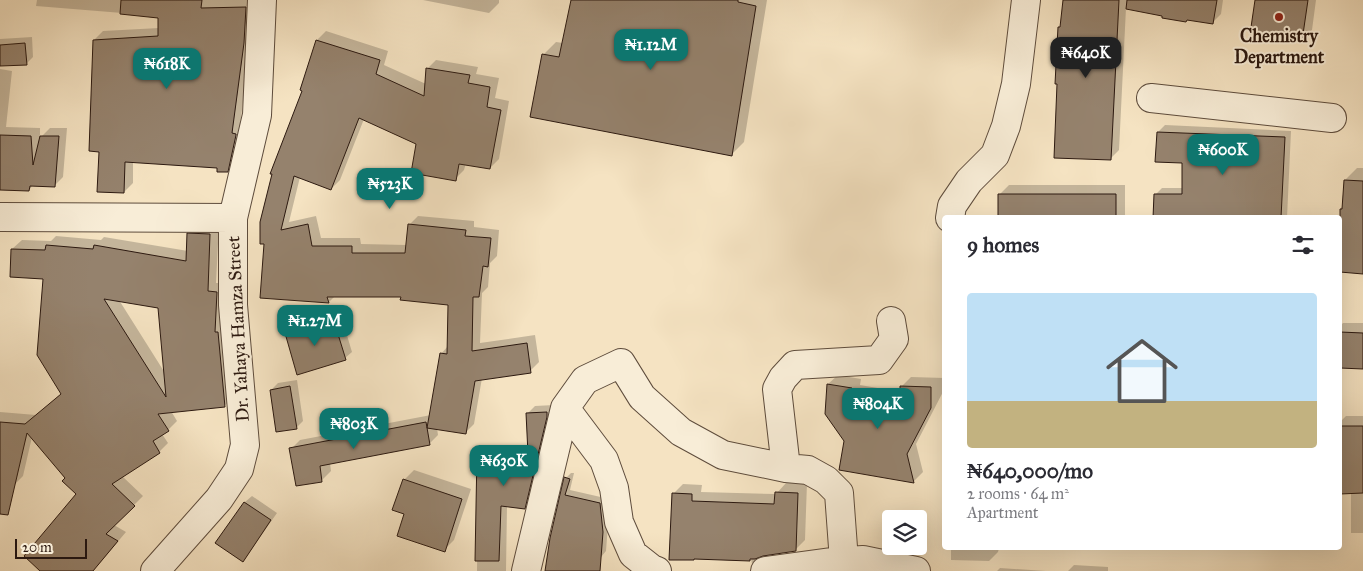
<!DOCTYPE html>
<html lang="en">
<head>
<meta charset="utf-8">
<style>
	:root { --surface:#fff; --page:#f2f2f3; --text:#2b2b33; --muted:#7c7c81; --line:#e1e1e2; --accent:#0f766e }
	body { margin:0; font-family:"IM FELL Great Primer",serif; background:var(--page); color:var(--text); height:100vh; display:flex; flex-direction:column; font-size:19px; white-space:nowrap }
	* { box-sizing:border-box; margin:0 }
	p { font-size:16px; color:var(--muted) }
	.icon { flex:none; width:28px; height:28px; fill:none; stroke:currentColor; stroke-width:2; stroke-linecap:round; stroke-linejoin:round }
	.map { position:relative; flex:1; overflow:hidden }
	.side { position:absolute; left:942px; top:215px; width:400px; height:335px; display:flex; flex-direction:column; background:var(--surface); border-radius:5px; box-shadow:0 5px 20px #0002 }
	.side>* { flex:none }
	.tools { position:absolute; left:882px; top:510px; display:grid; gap:10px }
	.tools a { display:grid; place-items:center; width:45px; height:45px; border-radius:5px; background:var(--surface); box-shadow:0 5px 20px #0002; font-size:25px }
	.scale { position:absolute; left:15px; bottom:12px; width:72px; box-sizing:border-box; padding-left:5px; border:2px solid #2c1910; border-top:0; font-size:14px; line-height:18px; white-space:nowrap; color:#2c1910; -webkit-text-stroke:4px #f8edd7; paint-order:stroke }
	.price { position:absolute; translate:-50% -42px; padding:0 11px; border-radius:10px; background:var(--accent); color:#fff; font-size:16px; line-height:32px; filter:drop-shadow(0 1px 2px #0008) }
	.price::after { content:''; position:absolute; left:50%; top:30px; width:15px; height:11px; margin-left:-8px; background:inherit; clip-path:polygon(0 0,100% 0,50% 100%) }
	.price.active { background:#222; color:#fff }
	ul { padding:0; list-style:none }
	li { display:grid; align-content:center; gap:10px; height:265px; padding:0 25px }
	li+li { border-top:1px solid var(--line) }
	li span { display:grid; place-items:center; height:155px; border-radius:5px; color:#555 }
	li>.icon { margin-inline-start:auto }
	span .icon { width:90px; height:90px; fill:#fffc; stroke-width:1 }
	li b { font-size:21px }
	h2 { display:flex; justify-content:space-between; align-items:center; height:60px; padding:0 25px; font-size:21px }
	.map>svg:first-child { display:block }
	.shadow { fill:#0003; fill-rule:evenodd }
	.building { fill:#95826d; stroke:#2c1910; fill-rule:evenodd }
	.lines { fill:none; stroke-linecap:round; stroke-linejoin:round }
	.minor-casing { stroke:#5e4c3c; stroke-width:30 }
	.minor { stroke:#f8edd7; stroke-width:28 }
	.poi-dot { fill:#8f2418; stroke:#f8edd7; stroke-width:2 }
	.labels { text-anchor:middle; stroke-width:4; stroke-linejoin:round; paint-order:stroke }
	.poi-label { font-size:18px; font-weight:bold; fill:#2c1910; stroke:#f8edd7 }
	.street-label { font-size:18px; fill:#2c1910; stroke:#f8edd7 }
</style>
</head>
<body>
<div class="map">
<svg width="1363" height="571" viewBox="0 0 1363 571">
	<rect width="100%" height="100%" fill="#f5e3c2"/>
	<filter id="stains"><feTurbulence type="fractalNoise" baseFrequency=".004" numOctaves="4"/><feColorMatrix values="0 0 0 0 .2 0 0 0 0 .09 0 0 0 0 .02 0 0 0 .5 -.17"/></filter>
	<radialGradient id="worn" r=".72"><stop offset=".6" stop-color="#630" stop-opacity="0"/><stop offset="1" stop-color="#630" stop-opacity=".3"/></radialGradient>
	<path class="shadow" d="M35 0H254L252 34 240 125H245L236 162 227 171 218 167 133 161V183L124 192 100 151 94 40 103 31 159 28V16L36 6 37 0Z
		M423 0H499V3L489 13Z
		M572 0H767L744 142 732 154 543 55 556 42 563 43Z
		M1064 0H1223L1221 14 1212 23 1126 8 1119 150 1110 159 1059 28 1062 25Z
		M1256 0H1316L1312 30 1302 40Z
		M326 31 388 51 384 65 426 84 427 69 436 60 478 67 476 74 499 78 495 98 509 101 499 159 490 168 466 163 464 170 455 179 418 143 364 119 340 180 331 189 300 177 289 222 316 216 321 238H360L361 244 407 245 409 225 418 216 474 221V227L499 230 497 256 490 263 488 287 482 293 480 343 535 335 539 362 530 371 482 378 474 424 465 433 437 428 438 435 429 444 330 463 331 471 322 480 297 484 291 449 300 440 431 415 441 354 448 346 450 304 402 296H335L329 302 261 297 304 90 317 40Z
		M32 37 33 57 26 64 0 65V39Z
		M0 69 12 71 6 127 40 128V138L50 128H67L63 177 54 186 33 185 29 190 0 158Z
		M1165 125 1291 131 1287 218H1154L1155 195 1162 188H1183V162L1158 132Z
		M1357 168H1363V273L1340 271V209L1343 206 1345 180Z
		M1009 185H1125V218H999V195Z
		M197 225H219L216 283H225L234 397 224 406 171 411 177 421 168 430 162 434 168 443 159 452 122 476 143 496 114 525 126 532 93 571H43L77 494 67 478 32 437 23 476 14 485 0 482V412L36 415 62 393 45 278 12 249 22 240 51 241 56 236 101 240 104 237 188 251V234ZM119 300 159 307 165 373Z
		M340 312 352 352 345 358 286 333 293 326Z
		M1343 323H1363V368L1340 367V326Z
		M838 375 861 379 860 385 901 392V387L911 377 945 378V388L916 444 923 472 914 481 845 441 828 384Z
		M297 380 303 421 296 428 271 390 278 383Z
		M554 405 532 500 524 508 507 506 506 571H477L478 453 486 446 529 447 528 413 535 406Z
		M1346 416H1363V533H1351V492H1340V422Z
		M414 470 471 489 454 540 444 550 404 480Z
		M571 473H574L570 490 605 498 608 525 606 551 601 557 549 555 566 478Z
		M786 483H807L805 540 795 550 759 556 752 564 751 559 695 558 673 494 683 484 702 485 701 492 776 494Z
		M252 496 277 513 249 553 243 560 217 543 245 502Z
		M951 548H999L998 552 989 561 951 560Z
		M1074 565 1108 567V571H1068Z
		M1000 568 1046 571H997Z"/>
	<path class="building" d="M121 0H202L201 8 246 7 244 43 232 133 236 134V135L228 172H217V168L125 162 124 193 97 192 99 152 89 151 93 40 158 36V18L120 14Z
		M571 0H738V2L756 6 732 156 530 117 542 54 559 57Z
		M1063 0H1119L1111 160 1054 158 1057 84H1055L1058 27H1060Z
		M1127 0H1217L1213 24 1187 20 1186 22 1162 18V16L1126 9Z
		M1255 0H1308L1302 41 1250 34Z
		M316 40 380 60 376 74 424 96 426 68 470 75 468 83 490 87 487 107 501 110 490 169 459 164 456 181 411 173 416 144 359 118 331 190 294 176 281 230 308 224 312 246H352V253H405L408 224 466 230 465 236 491 238 488 267 483 266 479 297H473L472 351 527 343 531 373 475 381 466 434 427 428 440 353 447 354 448 305 400 300 401 297H327L329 303 260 298 264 244H260V222L272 174H270L302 91 300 90Z
		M25 43 27 65 0 66V45Z
		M1157 132 1285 137 1281 218H1153L1154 194H1182V163L1155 162Z
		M0 135 31 136 33 165 40 136H59L55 187 30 186 29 191 0 190Z
		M1344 180 1363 181V274L1340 272V209H1342Z
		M998 194H1116V218H998Z
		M187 233 210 234 208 291 217 292 215 332H218L225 407 158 414 169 431 153 441 160 453 112 484 135 506 106 534 118 541 93 571H40L24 556 76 494 62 481 65 478 27 433 8 515 0 514V422L25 424 61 394 37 355 43 279 10 277 11 249 45 250 46 245 93 249 94 245 186 261ZM104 299 158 308 166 397Z
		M333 318 346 360 297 375 285 333Z
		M1340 332 1363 333V369L1340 368Z
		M827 384 852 388 851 394 900 402V386L931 387V408L907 454 914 483 839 470 844 441 825 414Z
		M290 386 297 429 276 432 270 390Z
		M547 412V417L525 509 501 506 499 561H475L477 453 528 454 526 413Z
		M426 422 430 445 320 466 322 482 296 486 289 448Z
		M1340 426H1363V493L1340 494Z
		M564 477 570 479 565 495 600 503 603 532 600 571H545L550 538Z
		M403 479 462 499 445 552 397 536 404 514 392 510Z
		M775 492 798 493 796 551 763 556 755 559H750V561L694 559V560H669L672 493 692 494V501L774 504Z
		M244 502 271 520 243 562 215 543Z"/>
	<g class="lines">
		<defs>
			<path id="minor" d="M1151 98 1332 118
				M0 217 233 218
				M950 218 952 206 969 181 995 155 1006 126 1016 84 1026 0
				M565 408 604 460 614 488 619 522 633 554 652 569 657 571
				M786 468 777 389 783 378 795 365 879 360 894 339 891 321
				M155 571 219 499 239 469 245 445 233 305V218L257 115 262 0
				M526 571 565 408 585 380 621 363 642 397 681 432 723 455 786 468 808 470 826 480 839 493 844 561
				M765 571 831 562 863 560 916 571"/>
		</defs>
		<use href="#minor" class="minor-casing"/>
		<use href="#minor" class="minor"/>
	</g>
	<circle class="poi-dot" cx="1279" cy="17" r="5"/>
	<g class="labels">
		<g class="poi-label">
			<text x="1279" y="42">Chemistry<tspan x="1279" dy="21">Department</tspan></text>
		</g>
		<g class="street-label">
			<text transform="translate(238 329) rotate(-93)" y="6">Dr. Yahaya Hamza Street</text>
		</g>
	</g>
	<rect width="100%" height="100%" filter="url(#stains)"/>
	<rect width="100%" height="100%" fill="url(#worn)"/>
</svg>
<div class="tools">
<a><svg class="icon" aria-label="layers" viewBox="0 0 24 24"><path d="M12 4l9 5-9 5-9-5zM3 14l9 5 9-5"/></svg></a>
</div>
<div class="scale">20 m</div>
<b class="price" style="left:651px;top:71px">₦1.12M</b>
<b class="price active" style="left:1086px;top:79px">₦640K</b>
<b class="price" style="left:167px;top:90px">₦618K</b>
<b class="price" style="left:1223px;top:176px">₦600K</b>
<b class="price" style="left:390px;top:210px">₦523K</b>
<b class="price" style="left:315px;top:347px">₦1.27M</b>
<b class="price" style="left:878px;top:430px">₦804K</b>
<b class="price" style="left:354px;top:450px">₦803K</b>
<b class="price" style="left:504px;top:487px">₦630K</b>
<section class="side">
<h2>9 homes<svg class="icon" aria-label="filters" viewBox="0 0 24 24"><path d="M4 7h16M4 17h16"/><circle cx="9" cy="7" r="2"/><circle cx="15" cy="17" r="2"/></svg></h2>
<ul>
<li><span style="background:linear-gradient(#bfe0f5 70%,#c2b280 0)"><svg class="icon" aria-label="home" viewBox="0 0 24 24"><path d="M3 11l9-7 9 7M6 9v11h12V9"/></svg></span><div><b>₦640,000/mo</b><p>2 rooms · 64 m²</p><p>Apartment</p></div></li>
</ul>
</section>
</div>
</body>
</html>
